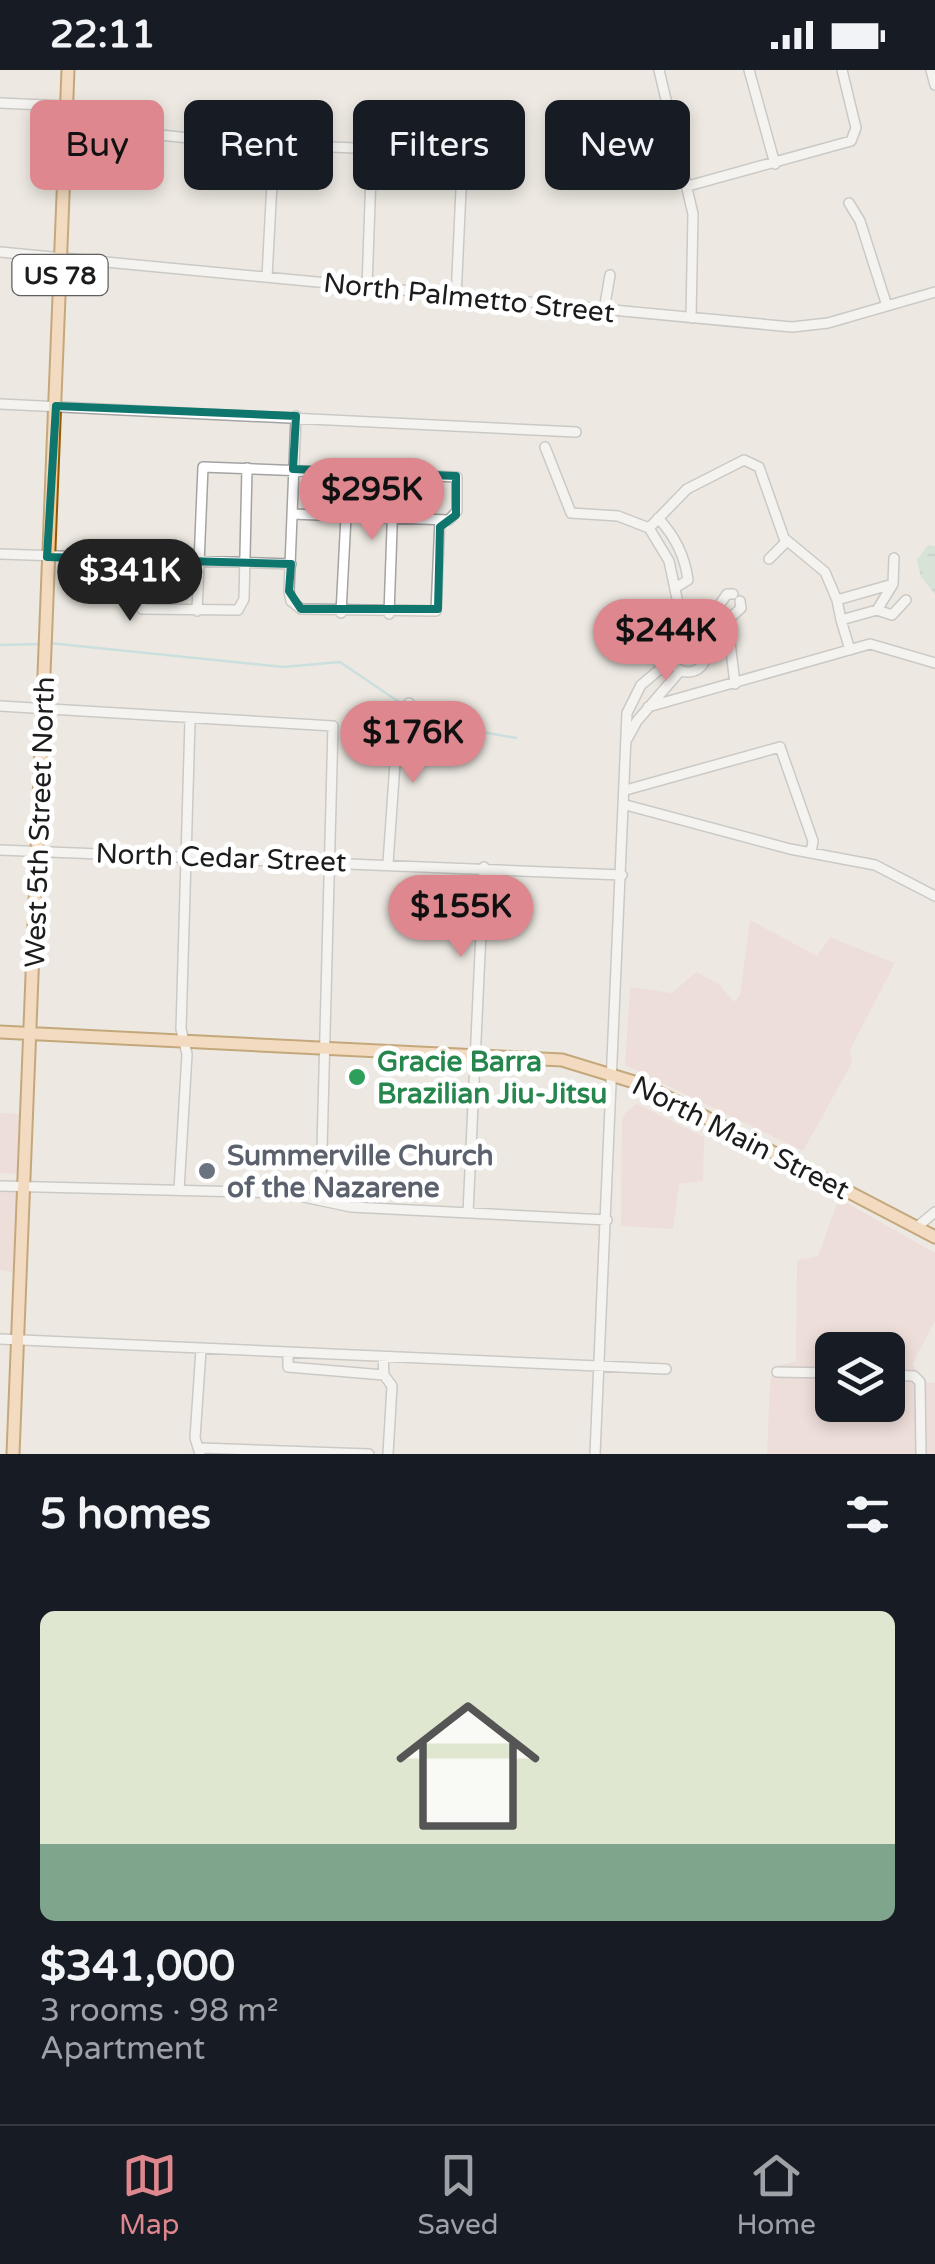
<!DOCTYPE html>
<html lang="en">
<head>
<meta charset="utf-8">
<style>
	:root { --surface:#171b24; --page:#242831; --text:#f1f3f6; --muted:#9ea1a6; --line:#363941; --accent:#de878e }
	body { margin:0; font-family:"Varela Round",sans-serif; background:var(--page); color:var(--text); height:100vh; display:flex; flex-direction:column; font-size:38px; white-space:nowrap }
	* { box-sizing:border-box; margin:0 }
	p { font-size:32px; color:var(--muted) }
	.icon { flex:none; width:55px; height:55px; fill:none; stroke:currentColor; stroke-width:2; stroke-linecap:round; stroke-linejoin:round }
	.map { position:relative; height:1384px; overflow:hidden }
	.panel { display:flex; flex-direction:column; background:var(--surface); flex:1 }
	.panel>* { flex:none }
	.hud { position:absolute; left:30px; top:30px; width:875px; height:90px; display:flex; gap:20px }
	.fabs { position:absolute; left:815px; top:1262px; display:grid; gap:20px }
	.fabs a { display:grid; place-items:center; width:90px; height:90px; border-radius:15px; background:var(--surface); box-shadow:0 5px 15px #0003; font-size:50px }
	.price { position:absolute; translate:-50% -85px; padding:0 22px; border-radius:35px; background:var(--accent); color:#111; font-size:32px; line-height:65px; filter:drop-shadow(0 2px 5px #0008) }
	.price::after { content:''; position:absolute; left:50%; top:60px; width:30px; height:22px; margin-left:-15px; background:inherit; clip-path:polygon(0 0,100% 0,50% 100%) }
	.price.current { background:#222; color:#fff }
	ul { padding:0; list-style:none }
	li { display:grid; align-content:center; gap:20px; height:530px; padding:0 40px }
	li+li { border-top:2px solid var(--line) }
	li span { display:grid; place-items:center; height:310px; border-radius:15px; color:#555 }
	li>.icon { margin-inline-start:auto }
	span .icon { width:180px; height:180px; fill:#fffc; stroke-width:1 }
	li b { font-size:42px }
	h2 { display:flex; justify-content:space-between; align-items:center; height:120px; padding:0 40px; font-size:42px }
	.tag { padding:0 35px; border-radius:15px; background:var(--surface); box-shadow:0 5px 15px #0003; font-size:35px; line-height:90px }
	.tag.current { background:var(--accent); color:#111 }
	.status { display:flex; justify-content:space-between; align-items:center; height:70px; padding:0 50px; background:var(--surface); direction:ltr }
	.status svg { height:28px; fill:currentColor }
	.tab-bar { display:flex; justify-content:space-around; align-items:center; height:140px; border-top:2px solid var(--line); background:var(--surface); font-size:28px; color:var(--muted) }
	.tab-bar a { display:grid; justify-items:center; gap:5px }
	.tab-bar .current { color:var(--accent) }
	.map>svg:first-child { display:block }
	.commercial { fill:#efd0d1; fill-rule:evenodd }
	.wetland { fill:url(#wetland-marsh) }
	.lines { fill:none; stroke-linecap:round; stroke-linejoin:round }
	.stream { stroke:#a2d2db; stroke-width:2.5 }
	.minor-casing { stroke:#a3a3a3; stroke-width:12 }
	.major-casing { stroke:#935901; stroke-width:15 }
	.minor { stroke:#fff; stroke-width:9 }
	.major { stroke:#fbca99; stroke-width:11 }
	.marked { fill:none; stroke:#0f766e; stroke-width:8; stroke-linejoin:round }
	.leisure-dot { fill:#2e9e5b; stroke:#fff; stroke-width:4 }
	.worship-dot { fill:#6b7280; stroke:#fff; stroke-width:4 }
	.labels { text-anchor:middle; stroke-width:10; stroke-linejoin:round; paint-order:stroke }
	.shield { fill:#fff; stroke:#606060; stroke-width:2.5 }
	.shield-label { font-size:25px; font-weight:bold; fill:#1c1c1c }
	.street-label { font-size:28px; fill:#1c1c1c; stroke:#fff }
	.leisure-label { font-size:28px; font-weight:bold; fill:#27864d; stroke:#fff; text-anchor:start }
	.worship-label { font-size:28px; font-weight:bold; fill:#5b616d; stroke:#fff; text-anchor:start }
</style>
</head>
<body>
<div class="status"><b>22:11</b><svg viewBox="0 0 49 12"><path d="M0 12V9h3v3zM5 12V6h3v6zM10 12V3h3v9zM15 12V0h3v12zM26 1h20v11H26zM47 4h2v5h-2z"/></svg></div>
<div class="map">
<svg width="935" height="1384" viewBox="0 0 935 1384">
	<defs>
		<pattern id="wetland-marsh" width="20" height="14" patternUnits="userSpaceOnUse" patternTransform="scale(2.5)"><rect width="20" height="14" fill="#bfdccc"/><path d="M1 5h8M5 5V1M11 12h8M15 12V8" fill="none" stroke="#a4bcaf"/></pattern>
	</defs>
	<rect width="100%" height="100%" fill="#ede9e2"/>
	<path class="commercial" d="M750 850 817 886 830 867 895 893 850 980 852 993 803 1081 625 995 630 917 672 923 696 902 719 914 734 932 740 925Z
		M637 1034 704 1067 703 1111 679 1114 673 1159 621 1156 622 1051 625 1043Z
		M0 1043 22 1044 18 1104 0 1103Z
		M0 1120 17 1121 13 1202 0 1200Z
		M837 1133H847L935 1183V1251L912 1295 927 1312 935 1313V1384H767L770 1310 778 1295 796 1292 797 1190 818 1186ZM832 1280H888V1335H832Z"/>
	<path class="wetland" d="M928 475 935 476V524L921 507 917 490Z"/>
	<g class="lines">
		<path class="stream" d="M49 573 283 597 340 592 405 636
			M0 575 41 574
			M412 640 449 656 516 668"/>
		<defs>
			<path id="minor" d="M659 0 693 144 691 248
				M749 0 775 94
				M931 0 935 15
				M0 33 66 36
				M66 55 236 73 450 82 462 98 456 228
				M634 93 684 96
				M688 116 851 71 856 58 842 0
				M849 133 860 151 887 236
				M0 182 792 257 828 253 935 222
				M267 207 274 75
				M367 217 372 77
				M604 240 610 205
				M0 334 576 362
				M296 346 289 521 291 531 301 539 436 541 440 450
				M545 377 571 443 618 446 649 458
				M658 448C675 466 685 486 688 510L675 518
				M0 484 291 494
				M139 489 142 539 238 540 244 529 247 398
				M769 489 787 471
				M877 540 893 514 894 488
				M197 541 203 397 457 407V441L449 450 292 444
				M681 541 705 542 729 564 735 614
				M341 543 346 446
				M389 544 394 402
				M841 550 837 530 893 514
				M670 584a18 18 0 1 1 36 0a18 18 0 1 1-36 0Z
				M685 566 669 491 649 458 687 419 744 390 759 397 784 468 825 502 837 530
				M696 568 727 524H733
				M703 573 741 538 740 531
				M850 580 841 550 877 540 892 545 906 530
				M0 636 333 656 321 1117 317 1130
				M648 637 870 574 935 593
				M626 671 637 651 680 601
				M626 720 780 677 813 771 811 782
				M626 735 790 779 875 795 935 826
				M0 780 622 805
				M388 793 396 679 409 633
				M0 1116 285 1123 351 1137 607 1150
				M179 1120 187 984 181 959 190 651
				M468 1143 484 797
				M917 1157 935 1142
				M0 1269 666 1299
				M288 1284V1297L384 1305
				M383 1287 384 1305 392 1316 388 1384
				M777 1302 832 1303
				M888 1305 914 1306 920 1312 921 1384
				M201 1378 369 1384
				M200 1384 195 1368 201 1280
				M595 1384 627 643 641 615 671 590"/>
			<path id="major" d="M0 962 562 990 644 1015 935 1167
				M13 1384 68 0"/>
		</defs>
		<use href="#minor" class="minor-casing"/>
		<use href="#major" class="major-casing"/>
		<use href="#minor" class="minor"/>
		<use href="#major" class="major"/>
	</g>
	<path d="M0 0H935V1384H0ZM56 336 296 346 293 399 456 406V445L440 457 438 539H301L289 521 291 494 47 487Z" fill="#ede9e2" fill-opacity=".55" fill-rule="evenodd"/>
	<path class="marked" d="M56 336 296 346 293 399 456 406V445L440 457 438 539H301L289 521 291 494 47 487Z"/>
	<circle class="leisure-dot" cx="357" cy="1007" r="10"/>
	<circle class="worship-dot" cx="207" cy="1101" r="10"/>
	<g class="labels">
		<rect class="shield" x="12.5" y="185" width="95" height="40" rx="8"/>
		<g class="shield-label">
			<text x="60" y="214">US 78</text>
		</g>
		<g class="street-label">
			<text transform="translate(469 227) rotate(6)" y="10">North Palmetto Street</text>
			<text transform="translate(39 752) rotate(-88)" y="10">West 5th Street North</text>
			<text transform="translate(221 787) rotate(2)" y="10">North Cedar Street</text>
			<text transform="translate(741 1067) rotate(27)" y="10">North Main Street</text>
		</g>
		<g class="leisure-label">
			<text x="377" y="1001">Gracie Barra<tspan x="377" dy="32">Brazilian Jiu-Jitsu</tspan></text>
		</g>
		<g class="worship-label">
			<text x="227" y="1095">Summerville Church<tspan x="227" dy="32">of the Nazarene</tspan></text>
		</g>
	</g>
</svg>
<div class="fabs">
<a><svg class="icon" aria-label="layers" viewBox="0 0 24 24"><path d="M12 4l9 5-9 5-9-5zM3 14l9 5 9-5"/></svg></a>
</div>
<b class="price" style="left:372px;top:473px">$295K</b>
<b class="price current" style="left:130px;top:554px">$341K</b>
<b class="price" style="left:666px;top:614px">$244K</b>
<b class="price" style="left:413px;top:716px">$176K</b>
<b class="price" style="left:461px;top:890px">$155K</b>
<div class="hud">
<a class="tag current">Buy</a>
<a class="tag">Rent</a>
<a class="tag">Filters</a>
<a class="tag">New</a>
</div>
</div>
<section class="panel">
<h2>5 homes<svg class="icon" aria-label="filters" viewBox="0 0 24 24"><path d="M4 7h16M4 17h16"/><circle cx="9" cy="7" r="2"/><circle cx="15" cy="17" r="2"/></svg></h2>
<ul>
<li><span style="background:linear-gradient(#dfe7d0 75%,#7fa58c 0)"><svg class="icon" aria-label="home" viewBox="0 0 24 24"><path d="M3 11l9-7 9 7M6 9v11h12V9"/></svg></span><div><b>$341,000</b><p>3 rooms · 98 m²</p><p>Apartment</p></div></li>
</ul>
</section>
<nav class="tab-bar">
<a class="current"><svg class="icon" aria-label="map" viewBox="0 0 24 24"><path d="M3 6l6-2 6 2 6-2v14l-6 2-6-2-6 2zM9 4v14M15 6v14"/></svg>Map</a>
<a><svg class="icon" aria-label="saved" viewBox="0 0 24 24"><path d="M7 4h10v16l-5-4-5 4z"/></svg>Saved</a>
<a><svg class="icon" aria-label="home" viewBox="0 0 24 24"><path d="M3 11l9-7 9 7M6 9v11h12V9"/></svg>Home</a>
</nav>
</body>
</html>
